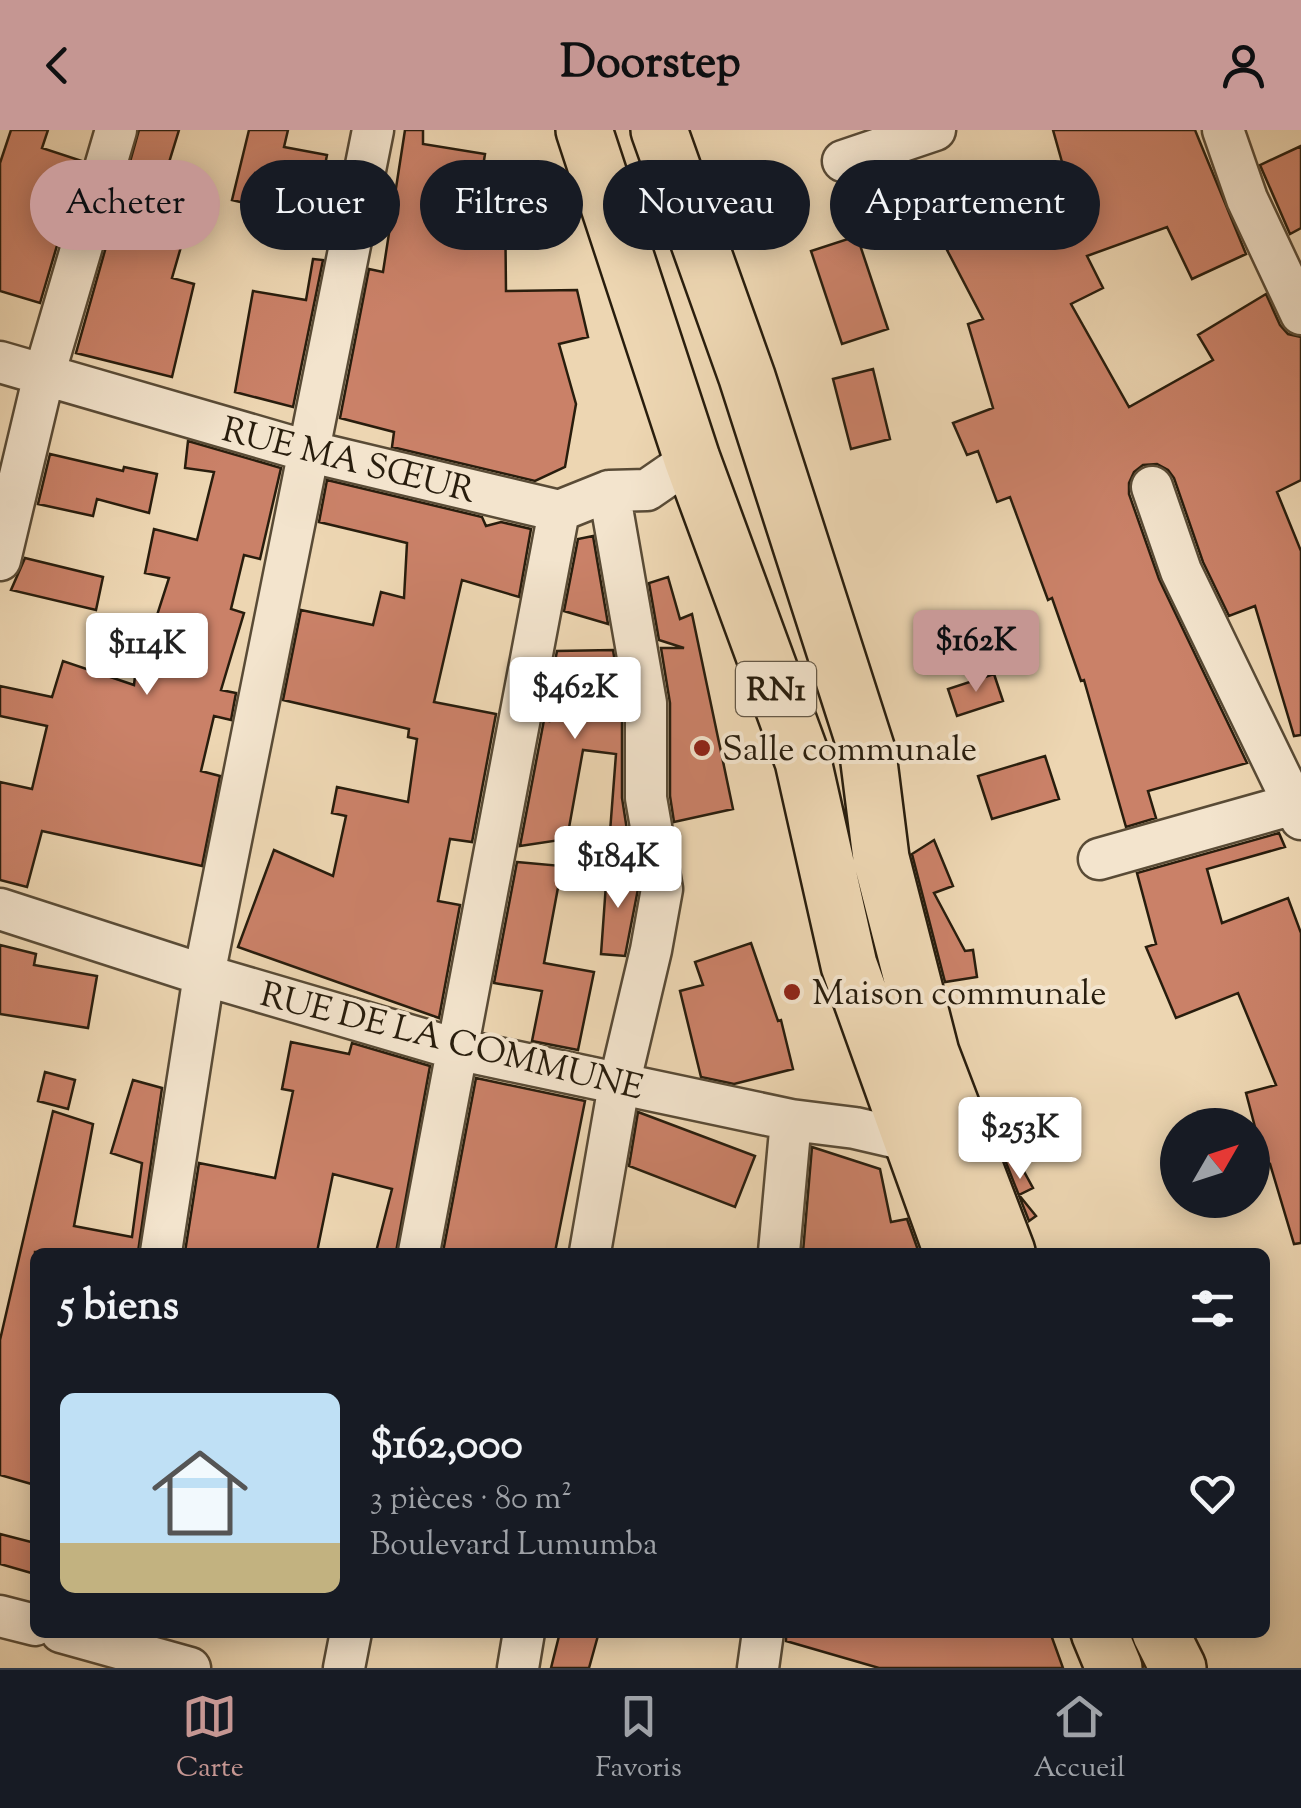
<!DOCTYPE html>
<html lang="fr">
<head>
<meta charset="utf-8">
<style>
	:root { --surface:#171b24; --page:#20242c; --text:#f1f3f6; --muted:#9ea1a6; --line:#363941; --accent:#c59692 }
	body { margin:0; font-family:"Sorts Mill Goudy",serif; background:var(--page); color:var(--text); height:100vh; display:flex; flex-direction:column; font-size:38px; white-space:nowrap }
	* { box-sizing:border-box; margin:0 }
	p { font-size:32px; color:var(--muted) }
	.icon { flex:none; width:55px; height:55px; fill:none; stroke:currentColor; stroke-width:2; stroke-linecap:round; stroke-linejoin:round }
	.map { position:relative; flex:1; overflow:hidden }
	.sheet { position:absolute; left:30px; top:1118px; width:1240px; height:390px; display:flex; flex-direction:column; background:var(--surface); border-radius:15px; box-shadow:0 5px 25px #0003 }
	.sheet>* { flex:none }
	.guide { position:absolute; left:30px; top:30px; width:1242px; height:90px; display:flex; gap:20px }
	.needle { width:65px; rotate:51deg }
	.controls { position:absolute; left:1160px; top:978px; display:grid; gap:20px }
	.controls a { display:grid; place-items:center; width:110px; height:110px; border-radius:50%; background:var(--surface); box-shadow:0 5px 25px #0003; font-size:50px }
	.price { position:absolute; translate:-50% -85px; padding:0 22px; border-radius:10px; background:#fff; color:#222; font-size:32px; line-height:65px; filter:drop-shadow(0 2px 5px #0008) }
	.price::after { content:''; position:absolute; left:50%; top:60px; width:30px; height:22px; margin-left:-15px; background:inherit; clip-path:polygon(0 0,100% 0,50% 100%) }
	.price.active { background:var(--accent); color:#111 }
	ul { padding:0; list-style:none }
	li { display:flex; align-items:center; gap:30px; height:250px; padding:0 30px }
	li span { display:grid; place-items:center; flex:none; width:280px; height:200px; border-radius:15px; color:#555 }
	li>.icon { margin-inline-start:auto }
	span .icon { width:120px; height:120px; fill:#fffc; stroke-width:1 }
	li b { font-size:42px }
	h2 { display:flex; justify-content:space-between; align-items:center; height:120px; padding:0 30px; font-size:42px }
	.chip { padding:0 35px; border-radius:45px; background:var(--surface); box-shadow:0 5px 25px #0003; font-size:35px; line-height:90px }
	.chip.active { background:var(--accent); color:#111 }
	header { display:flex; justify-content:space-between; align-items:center; height:130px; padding:0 30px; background:var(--accent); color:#111; font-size:45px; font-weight:800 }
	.menu { display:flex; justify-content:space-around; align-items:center; height:140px; border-top:2px solid var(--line); background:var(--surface); font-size:28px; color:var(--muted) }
	.menu a { display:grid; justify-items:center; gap:5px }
	.menu .active { color:var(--accent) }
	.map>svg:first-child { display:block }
	.building { fill:#ca8168; stroke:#281d0d; stroke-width:2.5 }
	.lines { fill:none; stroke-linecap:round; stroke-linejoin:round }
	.street-casing { stroke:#594b36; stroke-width:45 }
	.highway-casing { stroke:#281d0d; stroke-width:60 }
	.street { stroke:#f3e4cd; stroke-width:40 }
	.highway { stroke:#edd6b2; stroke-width:55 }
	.poi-dot { fill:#8f2418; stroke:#f3e4cd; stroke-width:4 }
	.labels { text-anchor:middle; stroke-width:8; stroke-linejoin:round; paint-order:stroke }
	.shield { fill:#f3e4cd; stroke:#655947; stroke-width:2.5 }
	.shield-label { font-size:32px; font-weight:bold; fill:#281d0d }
	.street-label { font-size:35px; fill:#281d0d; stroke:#f3e4cd }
	.poi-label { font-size:35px; fill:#281d0d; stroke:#f3e4cd; text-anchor:start }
</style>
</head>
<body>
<header><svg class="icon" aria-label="back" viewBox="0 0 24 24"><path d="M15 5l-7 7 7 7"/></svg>Doorstep<svg class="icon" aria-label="person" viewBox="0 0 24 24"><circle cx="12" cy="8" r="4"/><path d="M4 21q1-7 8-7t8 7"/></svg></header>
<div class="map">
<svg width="1301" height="1538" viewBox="0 0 1301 1538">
	<rect width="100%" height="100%" fill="#edd6b2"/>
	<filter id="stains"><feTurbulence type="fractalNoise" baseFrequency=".002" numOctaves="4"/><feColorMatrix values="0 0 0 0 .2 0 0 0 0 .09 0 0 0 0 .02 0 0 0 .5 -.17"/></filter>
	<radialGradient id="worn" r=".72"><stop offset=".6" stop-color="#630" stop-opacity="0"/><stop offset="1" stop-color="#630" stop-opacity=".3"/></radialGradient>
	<path class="building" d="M11 0H48L42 18 82 31 40 173 0 161V33Z
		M139 0H179L155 78 189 89 172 148 194 154 172 247 76 223Z
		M249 0H288L284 17 327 25 311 106 284 101 287 83 232 70Z
		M405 0H423V14L485 24 477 75 505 66 506 161 577 160 588 207 559 214 576 274 565 337 535 351 392 317 394 302 340 288 369 139 383 142Z
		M1053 0H1195L1246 124 1192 149 1167 97 1087 126 1103 158 1071 174 1129 277 1213 230 1198 205 1266 164 1280 195 1288 204 1301 207V350L1277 362 1301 421V605L1294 606 1255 476 1229 486 1203 432 1174 348 1168 340 1157 334 1143 335 1134 342 1129 353V364L1159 449 1247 633 1148 661 1156 688 1126 697 1084 550 1081 551 1052 468 1048 470 1010 367 997 372 978 321 967 325 953 293 993 278 968 194 983 189 947 120 1069 57Z
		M1301 16V98L1290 104 1260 35Z
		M857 106 888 199 842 214 811 121Z
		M313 129 323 130 293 277 235 262 253 161 306 170Z
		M873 239 890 309 851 319 833 249Z
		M188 311 281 338 260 429 244 425 231 479 244 483 221 560 236 563 231 590 214 586 201 641 220 646 202 736 42 701 27 757 0 750V652L32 659 47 596 0 586V556L52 567 63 531 134 555 140 503 151 504 169 448 145 443 154 399 197 410 214 342 185 338Z
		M50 324 123 341 124 337 157 344 149 383 97 369 93 386 38 374Z
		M327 350 482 387 486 396 501 392 531 399 519 467 462 450 434 572 496 584 472 712 450 709 438 771 460 775 439 888 238 817 274 720 333 746 346 686 332 683 337 657 408 672 417 609 408 607 409 599 283 570 301 480 373 495 381 462 404 468 407 413 319 392Z
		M593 406 608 494 564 481 578 409Z
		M25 428 103 447 96 480 11 460Z
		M668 447 680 489 692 484 733 679 674 692 670 666V573L661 518H684L659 510 649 453Z
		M613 520 622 575V668L627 700 610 702 616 624 583 620 567 709 520 716 544 590 549 591 548 569 557 521Z
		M994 544 1003 571 957 586 948 559Z
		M1045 626 1059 669 992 689 978 646Z
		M1279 703 1285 717 1207 739 1222 793 1288 768 1301 803V1113L1294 1114 1270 1034 1265 1035 1246 963 1276 955 1238 863 1176 888 1146 817 1156 814 1137 743Z
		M934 710 953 756 934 763 965 821 973 820 977 847 945 852 912 724Z
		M517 732 562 736 544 833 594 842 578 920 532 911 542 861 494 853Z
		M607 740 635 742 638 759 625 826 601 824Z
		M751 813 778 891 781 890 793 939 734 954 701 947 680 861 703 855 695 832Z
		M0 815 36 824 34 835 97 846 88 898 0 884Z
		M291 912 349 924 352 913 430 936 396 1122H376L392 1059 333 1044 317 1122H185L199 1033 275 1048 293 961 282 959Z
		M45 942 75 950 68 979 38 971Z
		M476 948 585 971 555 1122H443Z
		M133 950 162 958 138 1122H35V1355L0 1345V1210L53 981 93 994 74 1096 132 1107 142 1033 111 1023Z
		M638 982 755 1026 735 1077 629 1036Z
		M812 1017 880 1039 891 1092 907 1089 918 1120 803 1122Z
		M1015 1025 1033 1058 1019 1065 1036 1086 1029 1091 1005 1030Z
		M0 1404 35 1413V1444L0 1434Z
		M560 1502H599L589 1538H551Z
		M786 1502H1050L1063 1538H879L786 1511Z"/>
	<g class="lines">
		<defs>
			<path id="street" d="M1223 0 1247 69 1301 184
				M843 31 935 0
				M0 232 307 321 559 381 609 361 647 360 692 329
				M1152 357 1181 441 1301 689
				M0 430 44 245 116 0
				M1099 729 1301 672
				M0 779 204 845 456 919 791 990 855 998 911 1011 934 1003
				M161 1122 204 845 373 0
				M419 1122 559 381
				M590 1122 619 955 651 820 662 759 646 668V573L609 361
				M779 1122 791 990
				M0 1486 35 1495
				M61 1502 190 1538
				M344 1538 351 1502
				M518 1538 524 1502
				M758 1538 763 1502"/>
			<path id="highway" d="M584 0 692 329 803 631 849 835 952 1122
				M659 0 747 247 868 624 881 728 931 923 1007 1122
				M1099 1502 1114 1538
				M1160 1502 1178 1538"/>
		</defs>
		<use href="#street" class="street-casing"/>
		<use href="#highway" class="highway-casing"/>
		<use href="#street" class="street"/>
		<use href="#highway" class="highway"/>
	</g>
	<g class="poi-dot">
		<circle cx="702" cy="618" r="10"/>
		<circle cx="792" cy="862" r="10"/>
	</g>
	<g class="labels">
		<rect class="shield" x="736" y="532" width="80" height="54" rx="8"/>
		<g class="shield-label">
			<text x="776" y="570">RN1</text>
		</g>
		<g class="street-label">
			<text transform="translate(349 329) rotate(14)" y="12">RUE MA SŒUR</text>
			<text transform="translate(452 910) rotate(14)" y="12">RUE DE LA COMMUNE</text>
		</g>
		<g class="poi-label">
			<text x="722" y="630">Salle communale</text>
			<text x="812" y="874">Maison communale</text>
		</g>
	</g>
	<rect width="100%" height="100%" filter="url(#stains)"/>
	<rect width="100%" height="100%" fill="url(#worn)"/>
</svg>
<div class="controls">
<a><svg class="needle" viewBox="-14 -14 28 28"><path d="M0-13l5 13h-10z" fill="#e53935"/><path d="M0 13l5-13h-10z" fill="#9ea1a6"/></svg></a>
</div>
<b class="price active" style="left:976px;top:565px">$162K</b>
<b class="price" style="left:147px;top:568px">$114K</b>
<b class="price" style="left:575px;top:612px">$462K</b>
<b class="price" style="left:618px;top:781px">$184K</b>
<b class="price" style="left:1020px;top:1052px">$253K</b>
<div class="guide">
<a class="chip active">Acheter</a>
<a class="chip">Louer</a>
<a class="chip">Filtres</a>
<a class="chip">Nouveau</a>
<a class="chip">Appartement</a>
</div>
<section class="sheet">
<h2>5 biens<svg class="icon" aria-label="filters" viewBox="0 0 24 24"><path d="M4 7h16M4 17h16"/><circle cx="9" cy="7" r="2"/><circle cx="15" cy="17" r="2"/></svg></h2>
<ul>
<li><span style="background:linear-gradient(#bfe0f5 75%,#c2b280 0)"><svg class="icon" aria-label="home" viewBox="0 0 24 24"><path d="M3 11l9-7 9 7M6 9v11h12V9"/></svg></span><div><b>$162,000</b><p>3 pièces · 80 m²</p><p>Boulevard Lumumba</p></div><svg class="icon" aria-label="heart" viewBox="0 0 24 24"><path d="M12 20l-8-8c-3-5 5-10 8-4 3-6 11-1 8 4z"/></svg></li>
</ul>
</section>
</div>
<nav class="menu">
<a class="active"><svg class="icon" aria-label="map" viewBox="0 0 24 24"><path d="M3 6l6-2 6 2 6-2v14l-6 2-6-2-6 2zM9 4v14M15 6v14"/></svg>Carte</a>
<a><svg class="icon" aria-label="saved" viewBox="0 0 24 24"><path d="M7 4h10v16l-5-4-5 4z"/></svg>Favoris</a>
<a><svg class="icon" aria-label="home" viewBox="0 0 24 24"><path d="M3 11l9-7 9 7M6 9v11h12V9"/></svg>Accueil</a>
</nav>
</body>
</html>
